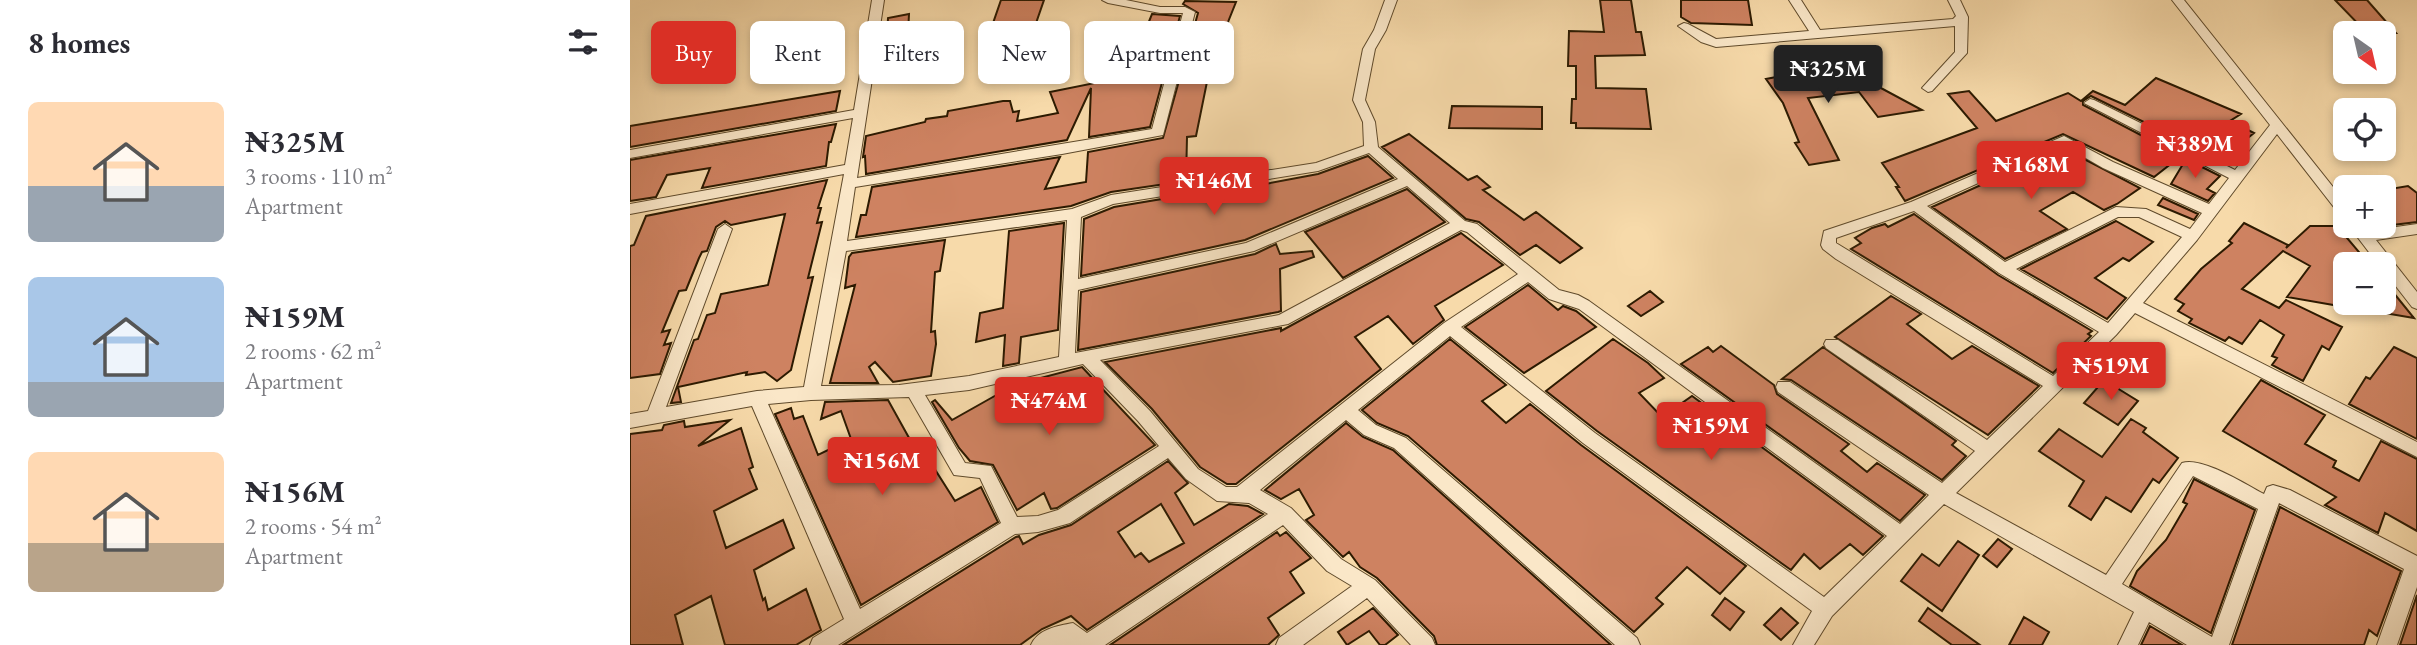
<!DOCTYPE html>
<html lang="en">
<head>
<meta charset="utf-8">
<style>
	:root { --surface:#fff; --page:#f2f2f3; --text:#2b2b33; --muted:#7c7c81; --accent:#d93025 }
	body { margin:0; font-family:"EB Garamond",serif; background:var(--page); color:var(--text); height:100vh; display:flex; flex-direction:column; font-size:26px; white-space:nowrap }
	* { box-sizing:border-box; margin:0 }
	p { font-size:23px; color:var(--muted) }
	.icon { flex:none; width:38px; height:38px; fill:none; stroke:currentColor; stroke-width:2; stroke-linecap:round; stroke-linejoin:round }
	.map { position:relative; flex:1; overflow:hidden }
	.drawer { display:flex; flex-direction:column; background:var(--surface); width:630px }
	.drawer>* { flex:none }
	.top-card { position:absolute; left:21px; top:21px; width:665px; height:63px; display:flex; gap:14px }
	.needle { width:46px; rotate:146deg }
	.fabs { position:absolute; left:1703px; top:21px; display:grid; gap:14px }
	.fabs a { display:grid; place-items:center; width:63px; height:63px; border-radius:10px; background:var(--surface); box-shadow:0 4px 10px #0003; font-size:35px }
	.price { position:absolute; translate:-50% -60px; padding:0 16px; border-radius:7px; background:var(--accent); color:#fff; font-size:23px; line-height:46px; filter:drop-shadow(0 2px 4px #0008) }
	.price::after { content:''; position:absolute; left:50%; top:42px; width:21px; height:16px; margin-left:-10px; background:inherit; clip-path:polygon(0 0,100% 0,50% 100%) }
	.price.selected { background:#222; color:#fff }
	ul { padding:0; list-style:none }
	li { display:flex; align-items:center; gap:21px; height:175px; padding:0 28px }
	li span { display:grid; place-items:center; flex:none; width:196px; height:140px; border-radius:10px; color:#555 }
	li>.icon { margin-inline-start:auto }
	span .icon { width:84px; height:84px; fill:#fffc; stroke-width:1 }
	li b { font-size:30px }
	h2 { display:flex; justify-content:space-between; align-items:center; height:84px; padding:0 28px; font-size:30px }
	.pill { padding:0 24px; border-radius:10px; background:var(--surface); box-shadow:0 4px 10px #0003; font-size:24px; line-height:63px }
	.pill.selected { background:var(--accent); color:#fff }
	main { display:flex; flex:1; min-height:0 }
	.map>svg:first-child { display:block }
	.building { fill:#ce8261; stroke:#2c1a01; stroke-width:2; fill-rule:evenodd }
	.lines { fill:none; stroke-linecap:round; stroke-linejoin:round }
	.minor-casing { stroke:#5f4a2b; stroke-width:2 }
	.minor { fill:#fae7c8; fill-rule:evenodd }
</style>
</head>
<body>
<main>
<section class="drawer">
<h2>8 homes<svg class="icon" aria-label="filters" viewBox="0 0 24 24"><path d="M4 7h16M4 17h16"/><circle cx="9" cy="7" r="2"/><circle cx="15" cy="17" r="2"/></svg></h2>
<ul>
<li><span style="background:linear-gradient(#ffd9b3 60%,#9aa5b1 0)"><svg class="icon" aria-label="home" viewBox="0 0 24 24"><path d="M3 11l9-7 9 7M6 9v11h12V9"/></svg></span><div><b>₦325M</b><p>3 rooms · 110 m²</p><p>Apartment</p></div></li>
<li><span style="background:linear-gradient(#a9c7e8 75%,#9aa5b1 0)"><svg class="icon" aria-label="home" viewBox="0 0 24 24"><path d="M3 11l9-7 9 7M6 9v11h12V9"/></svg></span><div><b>₦159M</b><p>2 rooms · 62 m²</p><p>Apartment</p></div></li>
<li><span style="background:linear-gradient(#ffd9b3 65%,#b9a48a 0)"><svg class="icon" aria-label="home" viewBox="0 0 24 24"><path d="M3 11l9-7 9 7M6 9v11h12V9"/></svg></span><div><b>₦156M</b><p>2 rooms · 54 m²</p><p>Apartment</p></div></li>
</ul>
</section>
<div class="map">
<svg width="1787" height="645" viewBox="0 0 1787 645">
	<rect width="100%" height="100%" fill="#f7daaa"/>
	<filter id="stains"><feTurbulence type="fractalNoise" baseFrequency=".00286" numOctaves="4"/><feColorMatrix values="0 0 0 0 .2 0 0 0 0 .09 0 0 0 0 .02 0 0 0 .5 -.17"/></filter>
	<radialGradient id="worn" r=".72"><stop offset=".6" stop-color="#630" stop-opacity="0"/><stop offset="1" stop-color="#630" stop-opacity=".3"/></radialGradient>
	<path class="building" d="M371 0H414L405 26 361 29Z
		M970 0H1001L1006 32H1011L1015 55 965 56 966 88 1016 89 1021 129 946 128V123H941L942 99H946V66H938L939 31 974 32Z
		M1051 0H1118L1122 25 1061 23 1051 17Z
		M1705 0H1737L1766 33H1737Z
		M555 1 606 2 580 67 566 136 557 137 556 181 481 192 441 206 226 237 231 215H236L242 187 430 157 415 189 456 182 458 152 533 138 568 13 553 4Z
		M279 14 278 34 257 38 258 18Z
		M522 14 550 16 520 127 459 137 461 88 437 140 236 174 235 156 233 157 236 136 295 122 296 119 317 116 318 111 373 101H380L383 112 389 111 387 121 428 113 420 92 485 79 492 56H505Z
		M1208 65 1292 110 1248 117 1229 92 1178 98 1209 160 1179 165 1165 143 1169 142 1153 103 1136 79Z
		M1526 78 1611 114 1600 121 1624 133 1602 151 1611 155 1601 165 1461 96 1453 101V105L1551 156 1524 177 1433 134 1275 201 1266 187H1269L1252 163 1347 128 1318 94 1339 91 1366 121 1438 93 1451 101 1463 91 1495 105Z
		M210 91 206 111 0 147V126Z
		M822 106 912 107V129L819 128Z
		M206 124 201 142H199L196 166 72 188 80 168 37 175 26 197 0 201V160Z
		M779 134 838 180 847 176 860 187 853 190 894 220 906 212 952 248 930 263 906 245 890 255 849 222 836 219 752 147Z
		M1433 148 1510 188 1487 204 1474 210 1443 192 1410 211 1437 229 1375 259 1302 207Z
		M738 156 763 178 615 240 451 276 454 219 484 207 592 189 593 192 688 174Z
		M1556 159 1590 176 1577 189 1585 193 1578 201 1541 184Z
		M197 180 188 208H191L187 223 192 222 178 278 183 277 161 370 147 381 135 372 116 375 117 372 48 387 51 402 41 403 64 340 68 339 77 315 85 313 91 294 138 285 155 214 101 225 95 221 86 227 77 251 72 252 69 258 56 290 49 291 32 332 40 330 34 345 41 343 30 374 0 378V246L4 245 16 216Z
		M1778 186 1787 193V222L1754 226V190Z
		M777 189 815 222 713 278 675 232Z
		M1533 198 1568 214 1564 220 1528 205Z
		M1284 214 1368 275 1462 331 1458 334 1461 336 1423 373 1221 249 1231 243 1225 238 1242 228 1255 224 1258 227Z
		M1486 221 1523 242 1499 261 1493 258 1465 278 1496 298 1477 319 1391 269Z
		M434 223 428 330 391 337 389 363 373 366 375 335 346 342 350 313 373 308 379 231Z
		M1614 223 1658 245 1656 248 1680 226H1707L1739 264H1715V307L1657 297 1680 266 1653 251 1612 289 1649 308 1656 300 1712 327 1699 350 1692 346 1673 381 1642 365 1647 358 1642 356 1654 335 1630 320 1612 344 1599 337 1595 341 1559 323 1562 319 1548 311 1554 304 1545 299 1571 269 1602 243 1599 241Z
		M831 233 873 265 805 306 814 320 783 344 758 316 725 337 751 369 606 484H597L570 467 522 409 475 362 651 328V331Z
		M315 240 310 271 305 272 301 332 305 331 306 344 301 376 263 382 245 362 239 367 248 383H200L225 285 215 288 219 257 222 253Z
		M646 244 650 254 682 251 684 257 650 269 651 311 648 312 448 350 451 292 625 254Z
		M1754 281 1784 318 1754 313Z
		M898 285 928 310 933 306 946 311 966 327 894 373 835 327Z
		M1020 291 1033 302 1011 316 998 306Z
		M1261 296 1291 314 1277 324 1322 359 1342 346 1409 386 1358 435 1205 337Z
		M820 339 876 385 852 401 876 423 900 404 951 445 1116 566 1090 594 1057 567 1026 598 1033 604 1004 632 778 436 747 423 732 410Z
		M983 339 1018 363 1034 378 1009 393 1032 417 1062 396 1253 536 1233 555 1220 544 1190 569 1174 554 1161 570 967 431 916 391Z
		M1091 346 1144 385 1147 394 1219 444 1211 451 1237 472 1247 463 1295 495 1270 521 1051 364 1078 347 1083 352Z
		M1193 347 1326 441 1322 445 1336 456 1312 480 1161 380 1152 379Z
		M1764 347 1787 358V439L1719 404 1736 377 1740 379Z
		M452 367 525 445 427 508 421 509 414 493 387 510 363 465 340 461 329 448 302 402 305 400 322 420 370 393 371 385 388 381V384Z
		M1474 380 1508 401 1488 425 1454 403Z
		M1631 380 1695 415 1675 444 1706 461 1703 467 1729 481 1751 441 1787 459V531L1755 513 1748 533 1695 505 1706 497 1593 431Z
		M258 400 298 472 304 468 325 501 351 487 368 522 231 605 145 414 161 408 164 419 173 416 188 455 221 439 211 411 191 419 195 402Z
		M1501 419 1516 428 1513 432 1548 458 1529 483 1523 479 1501 512 1476 497 1461 520 1439 506 1454 481 1409 451 1429 429 1472 457Z
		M100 420 68 446 111 428 123 467 119 469 127 489 84 511 96 548 153 520 164 548 124 570 133 600 135 598 138 610 176 589 191 630 166 645H95L81 596 45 615 53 645H0V434L32 430 34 425 54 421 55 427Z
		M716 423 733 437 763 450 981 645H807L804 636 747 578 730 567 719 552 713 557 676 520 684 515 669 489 651 499 635 490Z
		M538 461 558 483 545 493 564 525 599 504 618 506 633 514 457 630 441 616 412 629 390 645H213L386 537 389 536 393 544 409 535 441 525ZM531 504 554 543 519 562 511 553 505 557 488 532Z
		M1564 479 1625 510 1581 633 1500 586 1507 571 1536 540 1557 504 1553 502Z
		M1650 507 1771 571 1747 636 1739 630 1734 645H1602Z
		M647 532 650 536 656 532 681 558 660 572 674 593 638 618 649 635 638 645H480Z
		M1368 539 1382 549 1367 567 1353 556Z
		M1328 541 1349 555 1312 611 1271 581 1292 554 1309 566Z
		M1787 595V645H1770Z
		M1095 598 1114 612 1100 630 1082 615Z
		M743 608 768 635 755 645H750L739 631 717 645 708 632Z
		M1151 608 1168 623 1151 640 1134 625Z
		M1298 608 1350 645H1322L1289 621Z
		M1394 617 1419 632 1412 645H1379Z
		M1520 626 1552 645H1511Z"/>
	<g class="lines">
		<defs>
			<path id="minor" d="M242 0H254L227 178 522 129 553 13H530L478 3 472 0H496L530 7H555L565 12 533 135 432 154 225 187 217 241 442 209 481 195 686 163 734 146 733 122 723 100 733 49 744 30 755 0H767L756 30 745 49 735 100 745 122 748 147 835 221 847 224 929 290 948 295 959 301 1270 524 1299 495 1148 392 1146 387 1148 382H1160L1312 483 1345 451 1196 348 1194 344 1196 340H1208L1357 440 1413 386 1206 259 1193 249 1191 245 1194 231 1281 202 1434 136 1483 162 1579 204 1599 178 1454 103 1460 99 1464 100 1605 170 1640 125 1542 0H1554L1715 202V217L1710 215 1647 134 1567 240 1513 303 1787 442V457L1505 313 1486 335 1326 493 1476 575 1552 463C1571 456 1615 484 1634 494L1637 487 1643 485 1660 490 1787 556V587L1767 645H1747L1774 569 1649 503 1599 645H1557L1519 622 1508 645H1488L1504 612 1314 504 1202 616 1184 645H1163L1182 611 953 443 820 336 728 410 746 425 776 438 1007 638 1010 645H985L764 448 734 435 716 420 630 490 661 508 711 559 745 580 802 638 805 645H781L737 598 673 645H646L649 638 722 586 697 571 653 525 475 645H401C408 629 427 626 443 623L457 633 638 514 619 503 587 501 556 479 538 458 440 523 408 532 385 534 208 645H180L183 638 214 619 122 406 0 428V414L18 411 88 229 95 224 102 229 36 407 127 391 174 387 214 174 0 214V204L215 165 223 118 0 158V150L224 110ZM1433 145 1473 168 1572 213 1560 229 1516 209 1486 207 1375 262 1297 206ZM739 153 768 179 616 243 448 279 451 217 483 204 688 171ZM777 186 820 223 649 315 445 353 448 290 624 251ZM1284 211 1369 273 1469 332 1423 376 1206 243V238ZM1488 217H1509L1552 237 1478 323 1386 269ZM437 220 429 357 339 376 269 385 191 386 216 251ZM831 230 837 232 888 274 814 323 607 487H596L568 469 520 411 470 360 658 324ZM898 282 919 299 949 309 1257 536 1194 597 965 433 831 327ZM453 364 508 421 529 446 428 510 408 516 387 517 361 466 335 463 295 395 339 390ZM279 397 324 475 350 478 371 523 230 609 138 404 181 400ZM1563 476 1628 509 1582 637 1492 584Z
				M1159 0H1171L1190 30 1323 19 1326 16 1318 0H1330L1338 17 1337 53 1302 91 1298 92 1292 88 1325 52V26L1086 47 1071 42 1048 26 1054 23 1058 24 1086 39 1179 31Z
				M1787 224V234L1746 240 1787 292V309L1782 307 1754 271V264H1748L1719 226H1734L1738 231Z"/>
		</defs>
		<use href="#minor" class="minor-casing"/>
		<use href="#minor" class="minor"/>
	</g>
	<rect width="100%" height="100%" filter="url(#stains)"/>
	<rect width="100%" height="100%" fill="url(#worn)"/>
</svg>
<div class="fabs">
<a><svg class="needle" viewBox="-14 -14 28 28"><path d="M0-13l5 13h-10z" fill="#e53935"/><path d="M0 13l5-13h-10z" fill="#7c7c81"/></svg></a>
<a><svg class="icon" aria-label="locate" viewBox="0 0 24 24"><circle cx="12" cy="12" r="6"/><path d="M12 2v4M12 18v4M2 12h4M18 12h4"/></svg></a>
<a>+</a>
<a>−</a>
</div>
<b class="price selected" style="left:1198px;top:105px">₦325M</b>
<b class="price" style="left:1565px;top:180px">₦389M</b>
<b class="price" style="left:1401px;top:201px">₦168M</b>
<b class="price" style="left:584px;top:217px">₦146M</b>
<b class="price" style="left:1481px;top:402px">₦519M</b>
<b class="price" style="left:419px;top:437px">₦474M</b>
<b class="price" style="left:1081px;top:462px">₦159M</b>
<b class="price" style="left:252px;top:497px">₦156M</b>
<div class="top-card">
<a class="pill selected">Buy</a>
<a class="pill">Rent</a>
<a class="pill">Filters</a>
<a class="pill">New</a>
<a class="pill">Apartment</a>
</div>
</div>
</main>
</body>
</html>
